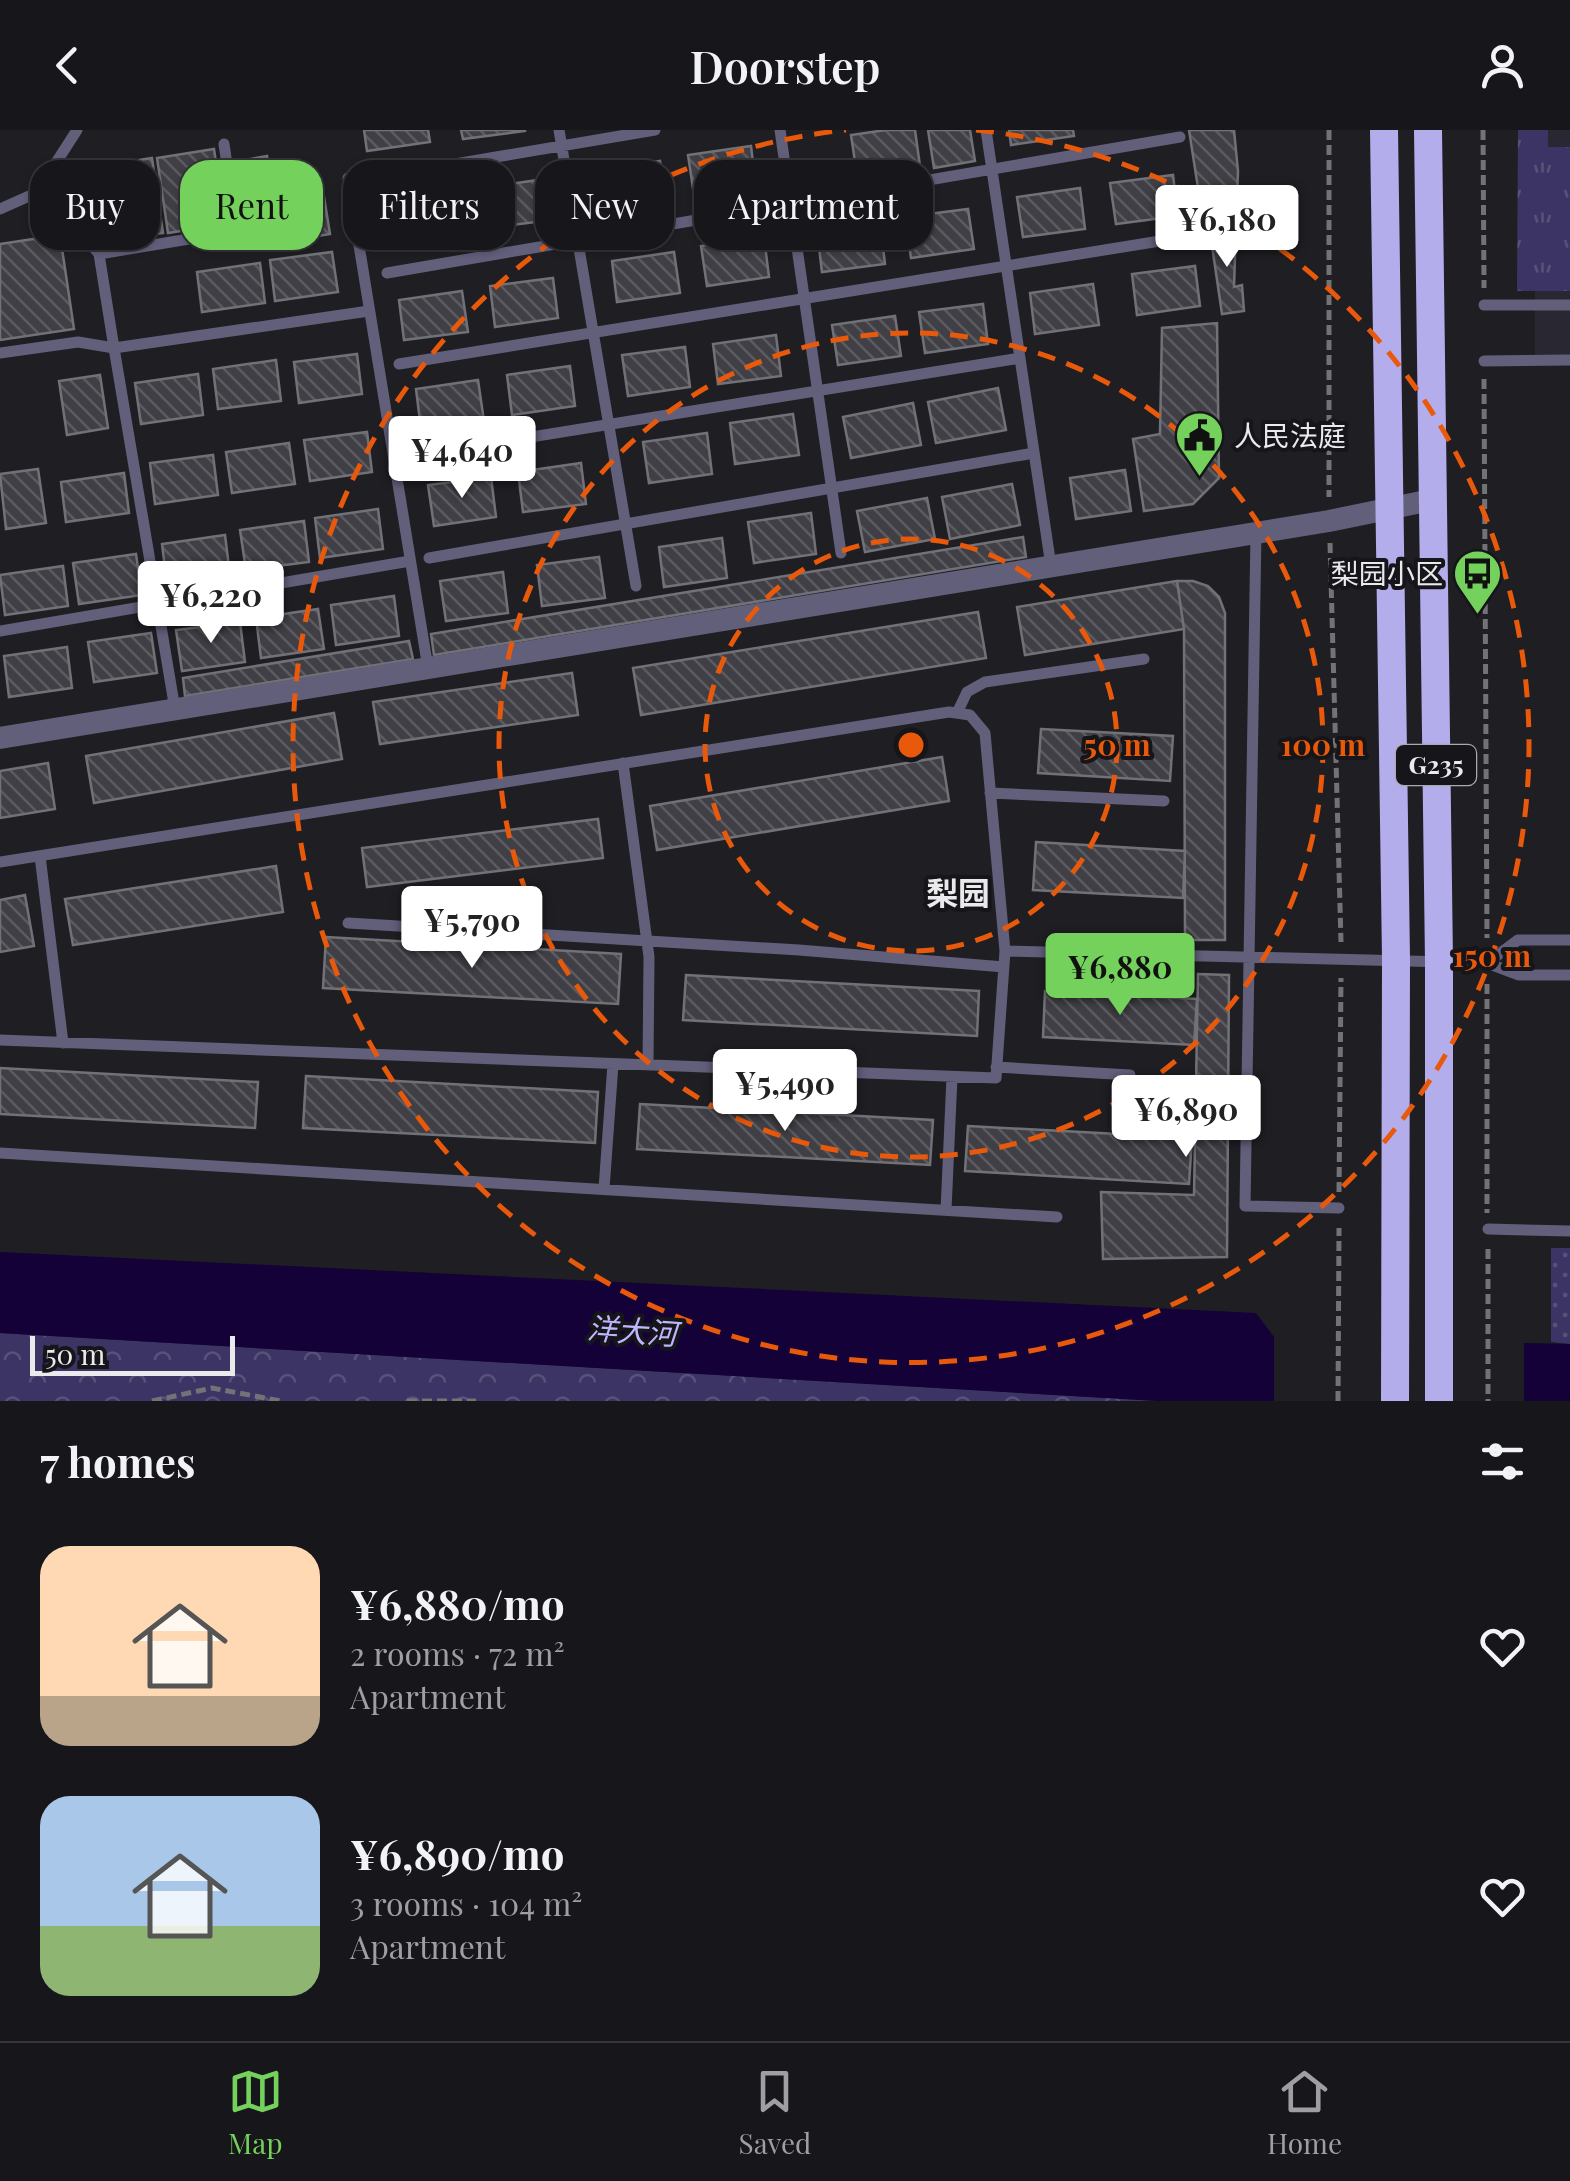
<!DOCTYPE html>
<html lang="en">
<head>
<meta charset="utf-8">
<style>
	:root { --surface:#17161a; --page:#201f23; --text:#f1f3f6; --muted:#9e9fa2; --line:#363539; --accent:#74d25c }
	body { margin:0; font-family:"Playfair Display","Noto Sans SC",serif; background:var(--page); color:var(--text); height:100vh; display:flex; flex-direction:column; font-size:38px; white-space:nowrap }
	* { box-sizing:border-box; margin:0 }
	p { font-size:32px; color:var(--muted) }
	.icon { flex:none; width:55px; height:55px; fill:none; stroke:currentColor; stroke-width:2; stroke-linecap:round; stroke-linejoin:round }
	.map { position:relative; height:1271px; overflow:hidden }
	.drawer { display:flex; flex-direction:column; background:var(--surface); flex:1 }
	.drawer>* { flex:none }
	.top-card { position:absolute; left:30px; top:30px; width:1000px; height:90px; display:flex; gap:20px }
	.scale { position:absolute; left:30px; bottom:25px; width:205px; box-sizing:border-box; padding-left:10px; border:5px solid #eaeaed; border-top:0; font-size:28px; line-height:35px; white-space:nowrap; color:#eaeaed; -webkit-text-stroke:8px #15151a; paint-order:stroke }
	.price { position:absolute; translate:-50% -85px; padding:0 22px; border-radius:10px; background:#fff; color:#222; font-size:32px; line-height:65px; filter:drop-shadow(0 2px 5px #0008) }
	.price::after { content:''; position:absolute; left:50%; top:60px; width:30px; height:22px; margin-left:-15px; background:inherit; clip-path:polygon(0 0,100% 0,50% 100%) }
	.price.selected { background:var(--accent); color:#111 }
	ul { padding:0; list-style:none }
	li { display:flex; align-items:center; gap:30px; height:250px; padding:0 40px }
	li span { display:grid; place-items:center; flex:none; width:280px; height:200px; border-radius:30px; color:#555 }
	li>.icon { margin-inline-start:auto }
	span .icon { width:120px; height:120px; fill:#fffc; stroke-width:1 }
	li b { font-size:42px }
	h2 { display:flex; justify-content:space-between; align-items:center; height:120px; padding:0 40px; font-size:42px }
	.chip { padding:0 35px; border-radius:30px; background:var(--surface); box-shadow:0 2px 8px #0004,0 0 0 2px var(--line); font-size:35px; line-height:90px }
	.chip.selected { background:var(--accent); color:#111 }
	header { display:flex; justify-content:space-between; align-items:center; height:130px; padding:0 40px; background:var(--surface); font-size:45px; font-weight:600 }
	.dock { display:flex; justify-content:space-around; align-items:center; height:140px; border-top:2px solid var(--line); background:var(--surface); font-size:28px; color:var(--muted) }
	.dock a { display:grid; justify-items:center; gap:5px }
	.dock .selected { color:var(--accent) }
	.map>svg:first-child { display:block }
	.built { fill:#282732 }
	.grass { fill:url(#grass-tufts) }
	.park { fill:url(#park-crowns) }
	.garden { fill:url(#garden-dots) }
	.water { fill:#140137 }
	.pier { fill:#1f1e23 }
	.building { fill:url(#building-back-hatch); stroke:#717177; stroke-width:2.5 }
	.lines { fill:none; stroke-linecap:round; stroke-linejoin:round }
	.path { stroke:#737377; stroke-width:5; stroke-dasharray:10 5; stroke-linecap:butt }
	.service { stroke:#625f7b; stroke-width:11 }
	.minor { stroke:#625f7b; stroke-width:22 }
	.trunk { stroke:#b4adec; stroke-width:28 }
	.ring { fill:none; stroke:#e8590c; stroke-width:5; stroke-dasharray:18 12 }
	.labels { text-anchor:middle; stroke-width:8; stroke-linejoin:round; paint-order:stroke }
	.shield { fill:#15151a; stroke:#aaaaae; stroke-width:2.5 }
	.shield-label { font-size:25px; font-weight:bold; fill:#eaeaed }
	.poi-label { font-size:28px; fill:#eaeaed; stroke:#15151a; text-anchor:start }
	.water-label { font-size:30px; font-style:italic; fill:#beb5fd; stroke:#15151a }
	.quarter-label { font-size:32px; font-weight:bold; fill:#eaeaed; stroke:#15151a }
	.centre { fill:#e8590c; stroke:#15151a; stroke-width:5 }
	.ring-label { font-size:30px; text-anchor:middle; font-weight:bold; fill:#e8590c; stroke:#15151a; stroke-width:8; stroke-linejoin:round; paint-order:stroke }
</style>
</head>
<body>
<header><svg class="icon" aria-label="back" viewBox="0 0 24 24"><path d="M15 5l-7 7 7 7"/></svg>Doorstep<svg class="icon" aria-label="person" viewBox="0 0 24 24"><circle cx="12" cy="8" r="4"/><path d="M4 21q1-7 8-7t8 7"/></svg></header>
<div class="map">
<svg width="1570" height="1271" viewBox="0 0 1570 1271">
	<defs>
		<pattern id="grass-tufts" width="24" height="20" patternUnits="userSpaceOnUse" patternTransform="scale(2.5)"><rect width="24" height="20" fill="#3c3464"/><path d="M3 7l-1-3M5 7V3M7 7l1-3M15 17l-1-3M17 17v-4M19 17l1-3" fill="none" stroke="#58527a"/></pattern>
		<pattern id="park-crowns" width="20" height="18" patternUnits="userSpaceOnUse" patternTransform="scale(2.5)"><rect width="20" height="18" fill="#3c3464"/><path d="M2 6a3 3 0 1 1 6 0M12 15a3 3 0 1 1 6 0" fill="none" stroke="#58527a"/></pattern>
		<pattern id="garden-dots" width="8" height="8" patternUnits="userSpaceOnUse" patternTransform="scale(2.5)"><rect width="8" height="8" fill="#3c3464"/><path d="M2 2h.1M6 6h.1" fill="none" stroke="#58527a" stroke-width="1.8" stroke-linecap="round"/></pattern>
		<pattern id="building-back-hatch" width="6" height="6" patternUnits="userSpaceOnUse" patternTransform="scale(2.5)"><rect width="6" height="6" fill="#403f45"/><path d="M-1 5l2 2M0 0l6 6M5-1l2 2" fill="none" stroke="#5c5b60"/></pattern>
	</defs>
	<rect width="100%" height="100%" fill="#1f1e23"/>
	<path class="built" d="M1535 0H1570V228L1535 229Z"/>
	<path class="grass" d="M1518 0H1548V17H1570V161H1517Z"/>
	<path class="park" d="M0 1203 1158 1271H0Z"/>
	<path class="garden" d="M1551 1118H1570V1214L1551 1212Z"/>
	<path class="water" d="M0 1122 1256 1183 1274 1207 1570 1214V1271H1158L0 1203Z"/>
	<path class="pier" d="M1274 1207H1524V1271H1274Z"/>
	<path class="building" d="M364 0H428L430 12 367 21Z
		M461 0H525V1L463 9Z
		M886 0H915L920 36 857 45 851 5Z
		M928 0H970L975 31 934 38Z
		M1009 0H1073L1074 6 1011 15Z
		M1189 0H1234L1238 41 1236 97 1205 103Z
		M751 16 756 57 694 65 688 25Z
		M214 19 225 94 168 103 157 28Z
		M267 26 273 62 322 54 330 104 270 114 267 98 257 100 245 30Z
		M152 28 163 103 106 111 95 37Z
		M660 31 666 71 603 80 597 40Z
		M1173 45 1178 86 1116 94 1110 53Z
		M538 50 544 91 481 99 475 59Z
		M1080 58 1085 99 1023 107 1017 67Z
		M446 70 452 111 389 119 383 79Z
		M968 79 974 119 911 128 905 87Z
		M880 93 885 134 822 142 817 101Z
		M1236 97 1234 157 1242 155 1244 181 1222 184 1210 102Z
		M60 105 74 199 0 210V114Z
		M764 107 769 147 707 156 701 116Z
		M332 122 338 162 275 171 270 130Z
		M674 122 680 163 617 172 612 131Z
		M260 133 265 173 202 182 197 142Z
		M1195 136 1200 176 1137 185 1132 144Z
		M553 148 558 188 495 197 490 156Z
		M1093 154 1099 195 1035 204 1030 163Z
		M462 161 468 202 404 210 399 170Z
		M983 174 988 214 925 223 919 182Z
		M895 186 901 226 838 235 832 195Z
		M1217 193 1219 348 1193 374 1144 381 1133 309 1160 304 1162 198Z
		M776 205 781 246 718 254 713 214Z
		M685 217 690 257 628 266 622 225Z
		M357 224 362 264 299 273 294 232Z
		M276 230 281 271 218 279 213 239Z
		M570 236 575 276 512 285 507 245Z
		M198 244 203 285 141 294 135 253Z
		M100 245 108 298 67 305 59 251Z
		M478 250 484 291 421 299 416 259Z
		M998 258 1006 300 936 313 928 272Z
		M913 273 921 315 851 328 843 287Z
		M793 284 799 325 735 334 730 293Z
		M367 302 372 342 310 351 304 310Z
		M707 303 712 344 649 353 643 312Z
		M289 313 295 354 232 363 226 322Z
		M213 325 218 365 155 374 150 333Z
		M581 333 586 374 523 382 518 342Z
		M38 339 46 393 6 399 0 344Z
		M1125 340 1131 381 1076 389 1070 348Z
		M124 343 129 383 66 392 61 352Z
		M491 347 496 387 434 396 428 355Z
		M1012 354 1020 395 950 409 942 367Z
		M927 368 935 409 865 422 857 381Z
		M378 379 383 419 320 428 315 388Z
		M811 383 816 424 754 433 748 392Z
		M304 391 309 432 246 440 240 400Z
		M225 405 230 445 167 454 162 414Z
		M1023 407 1026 427 434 525 431 504Z
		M722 408 727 448 664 457 659 417Z
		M136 424 142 465 79 474 73 433Z
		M599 427 605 468 542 476 537 435Z
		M63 436 68 476 5 485 0 445Z
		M503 442 508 483 446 491 440 451Z
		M1177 451 1184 499 1025 525 1017 477Z
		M1177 451H1193L1208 456 1219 467 1225 483V810H1185L1184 499Z
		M394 466 399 506 336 515 331 475Z
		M318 479 324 519 261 528 256 488Z
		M978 482 986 528 641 585 633 538Z
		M240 492 245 532 182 541 176 500Z
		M151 503 157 543 94 552 88 512Z
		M409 511 413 529 185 566 183 548Z
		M67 517 72 558 9 567 4 526Z
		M572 543 578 585 380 614 373 572Z
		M334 583 342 629 94 673 86 626Z
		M1041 599 1173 606 1170 651 1038 643Z
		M942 627 949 671 657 720 650 676Z
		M48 633 55 679 0 688V641Z
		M598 689 603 728 367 757 362 718Z
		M1036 712 1185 721 1183 768 1033 760Z
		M276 736 283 782 73 815 65 769Z
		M25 765 34 816 0 822V770Z
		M326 807 621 824 618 874 323 858Z
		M1198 844 1229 845 1227 1127 1103 1129 1101 1062 1194 1065Z
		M686 845 979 861 977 906 683 890Z
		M1045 861 1197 869 1194 915 1043 907Z
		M0 938 258 952 255 998 0 984Z
		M306 946 598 962 595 1013 303 998Z
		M640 974 933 990 930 1035 637 1019Z
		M968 996 1192 1008 1189 1054 965 1041Z"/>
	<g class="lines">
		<path class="path" d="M1329 0V367
			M1483 0 1484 158
			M1484 249 1487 808
			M1330 413 1341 812
			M1487 854V1083
			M1339 1062 1341 848
			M1488 1119V1271
			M152 1271 212 1258 281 1271
			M407 1271H476
			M1338 1271 1339 1098"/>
		<path class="service" d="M559 0 636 456
			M780 0 841 423
			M986 0 1051 436
			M348 48 428 538
			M373 48 655 0
			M0 79 45 59 52 39 77 0
			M99 124 237 101 224 14
			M387 143 1180 7
			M1484 175H1570
			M0 223 78 212 114 218 99 124 45 59
			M1484 231 1570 230
			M399 234 1191 106
			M420 325 1020 228
			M1256 402 1245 1076 1339 1078
			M429 428 1034 323
			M0 501 410 431
			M175 579 114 218 369 181
			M957 583 967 562 985 552 1144 529
			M623 633 649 827 648 935
			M990 663 1164 671
			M40 726 63 913
			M0 732 949 582 970 585 985 603 1005 821 1487 833 1519 845H1570
			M348 793 799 820 1004 837
			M1487 833 1518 810H1570
			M0 910 996 948 1005 821
			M996 937 1130 945
			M0 1023 1057 1087
			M604 1059 613 934
			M946 1080 952 947
			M1488 1099 1570 1101"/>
		<path class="minor" d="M0 608 1329 391 1431 370"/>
		<path class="trunk" d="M1384 0 1396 829 1395 1271
			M1428 0 1439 831V1271"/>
	</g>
	<g class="ring">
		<circle cx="911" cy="615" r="206"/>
		<circle cx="911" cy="615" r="412"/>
		<path d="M976 0A618 618 0 1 1 846 0"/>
	</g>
	<defs>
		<symbol id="civic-pin" viewBox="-11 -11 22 30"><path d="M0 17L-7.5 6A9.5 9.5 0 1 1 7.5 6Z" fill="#74d25c" stroke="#15151a"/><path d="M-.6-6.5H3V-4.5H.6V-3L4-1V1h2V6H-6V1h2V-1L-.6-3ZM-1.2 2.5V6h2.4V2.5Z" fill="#111"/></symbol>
		<symbol id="bus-pin" viewBox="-11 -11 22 30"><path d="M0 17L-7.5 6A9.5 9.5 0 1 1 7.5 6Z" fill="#74d25c" stroke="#15151a"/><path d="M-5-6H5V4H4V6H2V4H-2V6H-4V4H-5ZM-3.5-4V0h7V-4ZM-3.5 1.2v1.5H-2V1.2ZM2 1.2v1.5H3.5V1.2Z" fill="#111"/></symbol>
	</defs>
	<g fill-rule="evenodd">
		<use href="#civic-pin" x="1172" y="278" width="55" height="75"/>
		<use href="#bus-pin" x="1450" y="416" width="55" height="75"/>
	</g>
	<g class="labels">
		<rect class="shield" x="1396" y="615" width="80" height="40" rx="8"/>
		<g class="shield-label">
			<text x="1436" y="644">G235</text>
		</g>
		<g class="poi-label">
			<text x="1234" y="316">人民法庭</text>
			<text x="1443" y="454" text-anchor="end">梨园小区</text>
		</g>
		<g class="water-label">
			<text transform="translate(632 1202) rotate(4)" y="10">洋大河</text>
		</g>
		<g class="quarter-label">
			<text x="958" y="775">梨园</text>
		</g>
	</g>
	<circle cx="911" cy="615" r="15" class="centre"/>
	<g class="ring-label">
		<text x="1117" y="626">50 m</text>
		<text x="1323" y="626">100 m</text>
		<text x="1492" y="837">150 m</text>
	</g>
</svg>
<div class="scale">50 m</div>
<b class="price" style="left:1227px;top:140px">¥6,180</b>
<b class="price" style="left:462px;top:371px">¥4,640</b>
<b class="price" style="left:211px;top:516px">¥6,220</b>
<b class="price" style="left:472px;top:841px">¥5,790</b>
<b class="price selected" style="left:1120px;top:888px">¥6,880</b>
<b class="price" style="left:785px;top:1004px">¥5,490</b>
<b class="price" style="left:1186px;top:1030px">¥6,890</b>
<div class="top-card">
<a class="chip">Buy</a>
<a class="chip selected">Rent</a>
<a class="chip">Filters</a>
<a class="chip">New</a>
<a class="chip">Apartment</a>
</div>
</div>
<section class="drawer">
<h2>7 homes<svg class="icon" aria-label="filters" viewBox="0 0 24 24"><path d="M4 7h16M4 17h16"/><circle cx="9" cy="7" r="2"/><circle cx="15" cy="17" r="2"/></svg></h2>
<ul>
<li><span style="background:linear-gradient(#ffd9b3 75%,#b9a48a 0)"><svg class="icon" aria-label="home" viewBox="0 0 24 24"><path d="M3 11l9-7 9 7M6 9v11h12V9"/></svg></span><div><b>¥6,880/mo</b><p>2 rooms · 72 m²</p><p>Apartment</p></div><svg class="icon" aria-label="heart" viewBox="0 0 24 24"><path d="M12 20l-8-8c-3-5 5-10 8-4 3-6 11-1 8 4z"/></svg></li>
<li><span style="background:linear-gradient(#a9c7e8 65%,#8fb573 0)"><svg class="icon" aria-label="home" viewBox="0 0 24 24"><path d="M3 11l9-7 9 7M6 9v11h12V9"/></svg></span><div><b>¥6,890/mo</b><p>3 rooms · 104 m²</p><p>Apartment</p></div><svg class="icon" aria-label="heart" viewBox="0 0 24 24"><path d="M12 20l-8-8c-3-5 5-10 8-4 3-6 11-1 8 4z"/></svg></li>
</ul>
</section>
<nav class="dock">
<a class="selected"><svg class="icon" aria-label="map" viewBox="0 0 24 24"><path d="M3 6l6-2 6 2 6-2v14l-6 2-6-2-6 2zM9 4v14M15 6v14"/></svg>Map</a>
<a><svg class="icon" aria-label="saved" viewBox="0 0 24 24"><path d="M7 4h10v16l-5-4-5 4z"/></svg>Saved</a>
<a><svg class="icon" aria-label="home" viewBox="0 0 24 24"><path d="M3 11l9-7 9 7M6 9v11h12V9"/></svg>Home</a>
</nav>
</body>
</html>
